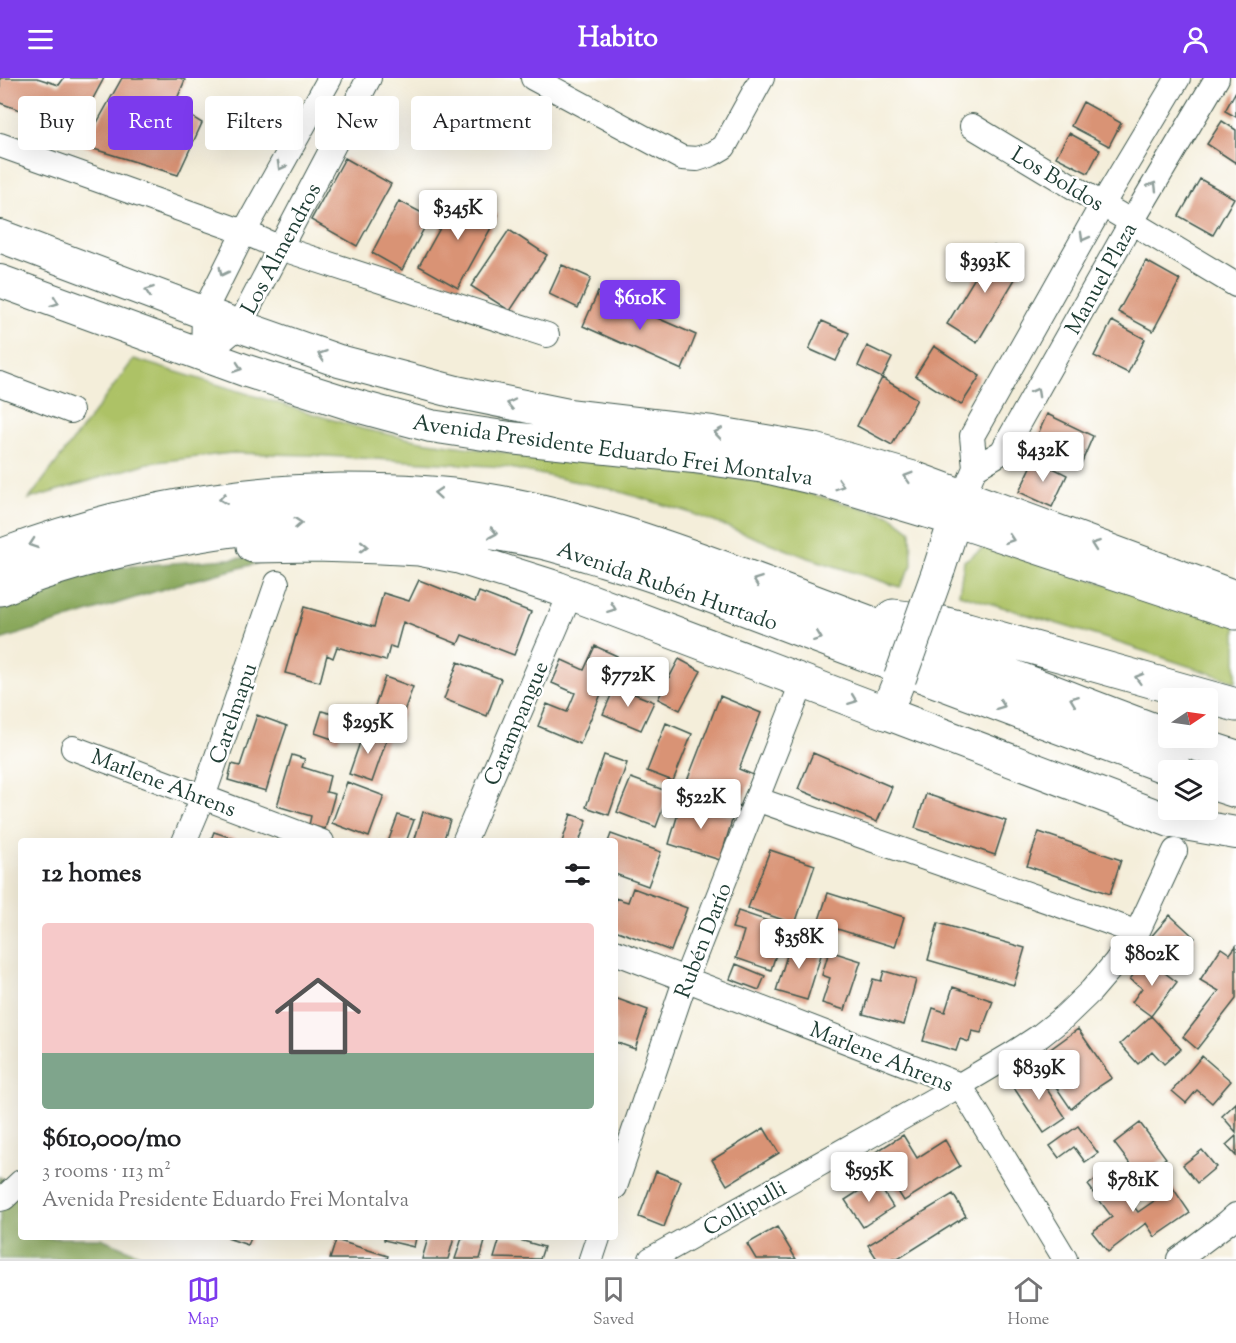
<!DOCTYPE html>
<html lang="en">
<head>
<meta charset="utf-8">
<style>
	:root { --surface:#fff; --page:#f6f6f6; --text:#202124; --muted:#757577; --line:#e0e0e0; --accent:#7c3aed }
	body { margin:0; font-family:"Sorts Mill Goudy",serif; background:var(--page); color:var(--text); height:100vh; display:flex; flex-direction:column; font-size:22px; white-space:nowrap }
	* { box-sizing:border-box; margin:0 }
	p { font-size:20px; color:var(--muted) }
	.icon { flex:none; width:33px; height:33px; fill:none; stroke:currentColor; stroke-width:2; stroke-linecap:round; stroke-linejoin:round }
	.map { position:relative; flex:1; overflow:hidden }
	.panel { position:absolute; left:18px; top:760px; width:600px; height:402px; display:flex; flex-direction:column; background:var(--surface); border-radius:6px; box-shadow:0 6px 24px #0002 }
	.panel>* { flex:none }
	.top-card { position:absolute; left:18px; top:18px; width:600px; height:54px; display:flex; gap:12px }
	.needle { width:39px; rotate:77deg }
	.buttons { position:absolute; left:1158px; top:610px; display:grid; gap:12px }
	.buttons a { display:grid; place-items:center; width:60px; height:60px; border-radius:6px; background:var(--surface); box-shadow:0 6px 24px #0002; font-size:30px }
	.price { position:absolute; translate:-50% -51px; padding:0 14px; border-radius:6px; background:#fff; color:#222; font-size:20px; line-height:39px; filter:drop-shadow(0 2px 3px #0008) }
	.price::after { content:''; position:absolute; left:50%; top:36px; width:18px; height:14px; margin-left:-9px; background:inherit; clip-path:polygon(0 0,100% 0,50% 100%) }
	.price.current { background:var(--accent); color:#fff }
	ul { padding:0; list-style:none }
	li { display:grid; align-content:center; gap:12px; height:318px; padding:0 24px }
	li+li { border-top:2px solid var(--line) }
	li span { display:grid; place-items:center; height:186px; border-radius:6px; color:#555 }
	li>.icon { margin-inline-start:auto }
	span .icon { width:108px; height:108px; fill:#fffc; stroke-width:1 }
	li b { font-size:26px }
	h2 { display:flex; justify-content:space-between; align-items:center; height:72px; padding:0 24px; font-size:26px }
	.pill { padding:0 21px; border-radius:6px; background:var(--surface); box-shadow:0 6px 24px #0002; font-size:21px; line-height:54px }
	.pill.current { background:var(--accent); color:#fff }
	header { display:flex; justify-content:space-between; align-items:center; height:78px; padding:0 24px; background:var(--accent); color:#fff; font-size:27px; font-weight:700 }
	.tab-bar { display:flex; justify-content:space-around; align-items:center; height:84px; border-top:2px solid var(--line); background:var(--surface); font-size:16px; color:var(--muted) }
	.tab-bar a { display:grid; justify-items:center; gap:3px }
	.tab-bar .current { color:var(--accent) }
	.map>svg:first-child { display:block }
	.green { fill:#adc266; stroke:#66804d; stroke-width:1.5 }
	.forest { fill:#8aa85b; stroke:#547248; stroke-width:1.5 }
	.building { fill:#d99374 }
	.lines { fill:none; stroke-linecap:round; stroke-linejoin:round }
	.minor-casing { stroke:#3f584d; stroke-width:26 }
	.major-casing { stroke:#3f584d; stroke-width:34 }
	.highway-casing { stroke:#3f584d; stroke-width:35 }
	.minor { stroke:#fff; stroke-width:24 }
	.major { stroke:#fff; stroke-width:32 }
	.highway { stroke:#fff; stroke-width:33 }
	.major-bridge-casing { stroke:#3f584d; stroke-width:34; stroke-linecap:butt }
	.major-bridge { stroke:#fff; stroke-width:32 }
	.oneway { stroke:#8f9e9a }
	.labels { text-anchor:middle; stroke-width:5; stroke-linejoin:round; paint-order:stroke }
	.street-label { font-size:22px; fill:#1f3d34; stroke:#fff }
</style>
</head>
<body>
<header><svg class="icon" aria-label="menu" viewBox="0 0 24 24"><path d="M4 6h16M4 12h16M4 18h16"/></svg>Habito<svg class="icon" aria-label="person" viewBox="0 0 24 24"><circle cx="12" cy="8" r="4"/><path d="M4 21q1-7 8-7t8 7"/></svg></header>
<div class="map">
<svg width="1236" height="1181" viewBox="0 0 1236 1181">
	<rect width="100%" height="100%" fill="#fff"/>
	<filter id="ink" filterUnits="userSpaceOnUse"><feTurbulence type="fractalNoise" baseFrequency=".0167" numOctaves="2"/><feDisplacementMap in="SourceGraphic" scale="12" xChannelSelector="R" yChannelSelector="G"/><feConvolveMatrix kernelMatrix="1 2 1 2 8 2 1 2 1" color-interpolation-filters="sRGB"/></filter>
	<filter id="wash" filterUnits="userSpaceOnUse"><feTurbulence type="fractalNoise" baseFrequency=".008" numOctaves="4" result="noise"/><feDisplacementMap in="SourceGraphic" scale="24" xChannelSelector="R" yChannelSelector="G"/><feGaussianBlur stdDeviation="1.35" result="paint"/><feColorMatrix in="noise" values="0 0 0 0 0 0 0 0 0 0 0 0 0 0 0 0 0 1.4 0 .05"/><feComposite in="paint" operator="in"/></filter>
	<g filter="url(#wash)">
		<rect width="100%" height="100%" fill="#f4eeda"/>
		<path class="green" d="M134 281 363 351 421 363 515 376 598 382 761 403 890 437 911 453 912 487 900 509 806 479 691 435 611 411 505 389 310 377 231 375 148 385 29 421Z
			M986 468 1236 547V604L1101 559 959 516 964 483Z"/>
		<path class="forest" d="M271 478 274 481 186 504 0 562V530L103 490Z
			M0 1099 21 1113V1160H101L150 1181H0Z"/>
		<g id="blocks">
			<path class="building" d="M0 0H37L59 7 64 0H104L76 52 0 25Z
				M122 0H180L185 2 174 28 202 45 178 97 84 68Z
				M1236 13V39L1225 33Z
				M1083 24 1121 45 1109 68 1071 48Z
				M1222 43 1236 52V85L1207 66Z
				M1069 55 1100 72 1088 95 1056 79Z
				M345 80 391 106 357 168 311 142Z
				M1200 101 1234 120 1213 157 1179 138Z
				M459 116 498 137 458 210 419 188Z
				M399 123 430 139 402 192 372 175Z
				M509 152 547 177 510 233 471 208Z
				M994 168 1024 186 977 265 947 246Z
				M1146 183 1180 202 1153 253 1118 234Z
				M562 187 591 200 578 230 549 216Z
				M598 214 696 257 682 292 583 248Z
				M822 243 849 255 836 283 809 271Z
				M1112 243 1145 261 1128 295 1094 278Z
				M867 268 892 280 882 300 858 288Z
				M934 268 980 298 961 327 915 298Z
				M882 300 917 321 892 367 857 348Z
				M1047 336 1093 358 1081 386 1034 365Z
				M1035 381 1067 397 1052 429 1019 414Z
				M419 502 475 524 479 514 531 534 514 577 462 557 458 566 403 544 396 570 390 568 386 583 337 569 333 580 327 577 320 604 285 595 304 529 374 549 383 515 409 523Z
				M595 568 617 578 580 666 538 648 547 626 567 634 575 615 552 605 562 582 584 592Z
				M679 581 701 593 680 632 658 621Z
				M458 584 501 601 487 638 444 621Z
				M385 599 413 609 397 652 370 642Z
				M615 608 654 624 641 652 603 636Z
				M720 618 761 635 739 691 753 697 740 729 685 708Z
				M322 633 346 640 338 663 315 655Z
				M257 637 287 648 276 680 266 713 228 702 232 686 240 688Z
				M666 645 692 656 673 703 647 693Z
				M365 650 388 658 372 704 349 696Z
				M813 675 892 709 877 744 798 711Z
				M292 677 305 681 302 689 330 698 326 714 335 716 325 751 309 747 311 738 277 728Z
				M604 677 627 685 609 737 586 729Z
				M631 700 669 714 656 749 617 734Z
				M347 704 384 718 369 759 332 745Z
				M926 716 1006 743 995 777 915 750Z
				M682 722 733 739 720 782 669 766Z
				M423 734 450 742 443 764H414Z
				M571 736 587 742 579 764H562Z
				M398 737 414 742 406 764H388Z
				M214 754 241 763V764H210Z
				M1039 754 1121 782 1110 816 1027 788Z
				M611 756 661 774 648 808 615 796V764H608Z
				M770 772 815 787 795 846 748 830Z
				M633 810 687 830 671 873 615 852V820L628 824Z
				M828 815 904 839 895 869 818 845Z
				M738 833 777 846 770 868 778 870 771 892 736 880 744 853 732 850Z
				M1170 837 1195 860 1174 883 1149 861Z
				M938 845 1025 870 1014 907 928 882Z
				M792 861 823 871 807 922 776 913Z
				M1236 868V921L1197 971 1183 959 1219 913 1200 902 1221 870 1230 876Z
				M829 873 861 883 845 932 822 925 830 900 822 897Z
				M1146 881 1177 904 1151 938 1132 924 1142 910 1130 901Z
				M736 886 765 898 759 912 730 901Z
				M884 893 916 902 904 947 863 936 873 901 881 903Z
				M953 909 993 923 981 955 972 953 969 964 960 961 956 973 923 963 933 930 945 934Z
				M615 920 648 932 635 971 615 964Z
				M1151 938 1181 971 1164 986 1152 973 1138 986 1120 966Z
				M1078 951 1112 1000 1092 1013 1071 1031 1037 981Z
				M1202 978 1231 1003 1212 1025 1197 1012 1186 1025 1172 1013Z
				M1034 992 1066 1040 1044 1055 1012 1007Z
				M1236 1025V1054L1222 1038Z
				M1140 1045 1166 1080 1140 1099 1114 1065Z
				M1078 1048 1098 1075 1085 1084 1074 1069 1059 1080 1050 1068Z
				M764 1050 779 1075 727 1107 712 1082Z
				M903 1057 917 1080 945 1062 960 1088 904 1123 874 1075Z
				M1236 1058V1078L1226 1067Z
				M1202 1072 1216 1089 1197 1105 1183 1087Z
				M656 1093 681 1103 664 1149 639 1139Z
				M1107 1093 1138 1134 1173 1110 1190 1135 1155 1159 1146 1145 1108 1174 1092 1154 1112 1139 1088 1107Z
				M876 1102 893 1129 863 1149 845 1122Z
				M953 1116 966 1138 898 1181H877L868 1167Z
				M777 1149 796 1181H756L747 1166Z
				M227 1160H251L248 1167Z
				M384 1160H416L414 1169 384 1162Z
				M428 1160H454L448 1181H422Z
				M462 1160H486L480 1181H455Z
				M500 1160H513L544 1169 540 1181 494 1180Z
				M336 1162 388 1178 387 1181H330Z"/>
		</g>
	</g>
	<g filter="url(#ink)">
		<use href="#blocks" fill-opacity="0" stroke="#3f584d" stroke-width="1.5"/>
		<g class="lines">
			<defs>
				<path id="minor" d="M533 0 682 80 697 81 712 76 724 69 762 0
					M972 48 1236 207
					M0 67 244 154 280 170 547 257
					M203 278 239 248 369 0
					M203 278 204 234 244 154 330 0
					M0 306 71 333
					M975 390 1002 374 1131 145 1217 0
					M963 418 975 390 972 358 1102 127 1178 0
					M73 670 322 764
					M756 721 1108 844 1137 855
					M184 764 203 719 277 505
					M464 764 566 526
					M615 874 960 1007 1065 1181
					M615 1109 686 900 797 618
					M0 1121 4 1120 21 1104
					M591 1181 598 1160
					M651 1181 960 1007 1014 975 1040 958 1064 939 1091 913 1115 885 1137 855 1175 773
					M1179 1181 1227 1145 1236 1137"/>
				<path id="major" d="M0 158 239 248 339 283 456 314 568 337 712 354 813 371 915 400 1236 519
					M0 203 247 293 357 328 431 348 510 360 694 379 765 389 821 402 955 442
					M939 491 961 423
					M900 600 886 635 1173 744 1236 755"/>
				<path id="highway" d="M955 442 1236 535
					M253 468 315 467 381 469 419 471 459 479 557 510 886 635
					M0 478C109 436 224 414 340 412 389 412 438 413 487 422 584 438 676 472 767 506 854 538 939 571 1025 603 1073 621 1120 640 1168 657
					M0 511C55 488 113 473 172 462 299 437 418 437 545 465 565 470 584 476 604 482 681 505 755 535 830 563 946 607 1061 650 1177 693
					M893 538 934 543 967 551 1236 627
					M1178 660 1236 679
					M1208 704 1236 713"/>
			</defs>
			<use href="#minor" class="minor-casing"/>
			<use href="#major" class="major-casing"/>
			<use href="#highway" class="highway-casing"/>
			<use href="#minor" class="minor"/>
			<use href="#major" class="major"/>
			<use href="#highway" class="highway"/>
			<defs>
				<path id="major-bridge" d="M900 600 939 491"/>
			</defs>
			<use href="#major-bridge" class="major-bridge-casing"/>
			<use href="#major-bridge" class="major-bridge"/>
		</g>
		<defs><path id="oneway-chevron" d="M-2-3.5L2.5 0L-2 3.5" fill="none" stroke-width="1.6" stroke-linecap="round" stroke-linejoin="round" transform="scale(1.5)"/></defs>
		<g class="oneway">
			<use href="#oneway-chevron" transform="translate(281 88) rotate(119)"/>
			<use href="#oneway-chevron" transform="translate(1153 108) rotate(-59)"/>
			<use href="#oneway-chevron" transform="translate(1084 159) rotate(119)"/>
			<use href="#oneway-chevron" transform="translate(223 194) rotate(117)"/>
			<use href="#oneway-chevron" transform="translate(149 213) rotate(-160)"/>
			<use href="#oneway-chevron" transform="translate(55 224) rotate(20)"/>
			<use href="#oneway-chevron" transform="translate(322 277) rotate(-161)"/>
			<use href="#oneway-chevron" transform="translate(238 290) rotate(19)"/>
			<use href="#oneway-chevron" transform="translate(1036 314) rotate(-61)"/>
			<use href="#oneway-chevron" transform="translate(511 326) rotate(-168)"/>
			<use href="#oneway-chevron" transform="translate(718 355) rotate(-171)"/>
			<use href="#oneway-chevron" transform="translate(908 399) rotate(-163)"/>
			<use href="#oneway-chevron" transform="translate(840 407) rotate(17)"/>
			<use href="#oneway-chevron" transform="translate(438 415) rotate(-175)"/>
			<use href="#oneway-chevron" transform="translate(223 421) rotate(172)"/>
			<use href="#oneway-chevron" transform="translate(298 445) rotate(-4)"/>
			<use href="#oneway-chevron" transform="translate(493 455) rotate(10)"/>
			<use href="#oneway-chevron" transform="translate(1010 461) rotate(19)"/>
			<use href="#oneway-chevron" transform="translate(33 466) rotate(161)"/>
			<use href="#oneway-chevron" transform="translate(1095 467) rotate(-160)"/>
			<use href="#oneway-chevron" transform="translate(364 468) rotate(1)"/>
			<use href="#oneway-chevron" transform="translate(757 503) rotate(-160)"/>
			<use href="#oneway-chevron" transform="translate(612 530) rotate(21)"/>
			<use href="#oneway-chevron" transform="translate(818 559) rotate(21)"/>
			<use href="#oneway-chevron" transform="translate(1139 600) rotate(-164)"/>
			<use href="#oneway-chevron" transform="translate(853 622) rotate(21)"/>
			<use href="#oneway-chevron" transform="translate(1074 622) rotate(-159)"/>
			<use href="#oneway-chevron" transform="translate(1001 627) rotate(21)"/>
		</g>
	</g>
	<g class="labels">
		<g class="street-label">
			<text transform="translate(1058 100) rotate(31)" y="8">Los Boldos</text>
			<text transform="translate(280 170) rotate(-62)" y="8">Los Almendros</text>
			<text transform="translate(1100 200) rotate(-61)" y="8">Manuel Plaza</text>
			<text transform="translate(613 371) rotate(8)" y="8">Avenida Presidente Eduardo Frei Montalva</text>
			<text transform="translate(668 507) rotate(19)" y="8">Avenida Rubén Hurtado</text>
			<text transform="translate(232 635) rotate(-71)" y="8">Carelmapu</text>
			<text transform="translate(515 645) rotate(-67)" y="8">Carampangue</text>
			<text transform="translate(164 704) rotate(21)" y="8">Marlene Ahrens</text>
			<text transform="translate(702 862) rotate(-69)" y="8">Rubén Darío</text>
			<text transform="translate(882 978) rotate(22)" y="8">Marlene Ahrens</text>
			<text transform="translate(744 1129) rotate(-29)" y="8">Collipulli</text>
		</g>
	</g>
</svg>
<div class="buttons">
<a><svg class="needle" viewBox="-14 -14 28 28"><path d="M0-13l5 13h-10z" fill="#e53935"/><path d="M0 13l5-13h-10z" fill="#757577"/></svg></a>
<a><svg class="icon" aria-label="layers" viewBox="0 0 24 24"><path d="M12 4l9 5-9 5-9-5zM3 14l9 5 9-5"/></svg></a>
</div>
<b class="price" style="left:458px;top:163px">$345K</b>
<b class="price" style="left:985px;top:216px">$393K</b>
<b class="price current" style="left:640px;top:253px">$610K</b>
<b class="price" style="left:1043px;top:405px">$432K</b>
<b class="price" style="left:628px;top:630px">$772K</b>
<b class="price" style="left:368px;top:677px">$295K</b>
<b class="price" style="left:701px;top:752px">$522K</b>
<b class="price" style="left:799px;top:892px">$358K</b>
<b class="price" style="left:1152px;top:909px">$802K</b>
<b class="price" style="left:1039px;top:1023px">$839K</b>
<b class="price" style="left:869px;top:1125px">$595K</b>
<b class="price" style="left:1133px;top:1135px">$781K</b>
<div class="top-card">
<a class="pill">Buy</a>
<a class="pill current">Rent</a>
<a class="pill">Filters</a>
<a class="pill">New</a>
<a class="pill">Apartment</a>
</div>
<section class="panel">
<h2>12 homes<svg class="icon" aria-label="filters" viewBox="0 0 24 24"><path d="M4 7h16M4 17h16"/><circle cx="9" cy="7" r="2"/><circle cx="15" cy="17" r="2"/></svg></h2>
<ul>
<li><span style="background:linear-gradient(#f6c9c9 70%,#7fa58c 0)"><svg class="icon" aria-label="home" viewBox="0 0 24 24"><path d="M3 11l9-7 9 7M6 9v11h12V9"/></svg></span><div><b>$610,000/mo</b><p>3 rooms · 113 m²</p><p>Avenida Presidente Eduardo Frei Montalva</p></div></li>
</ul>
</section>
</div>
<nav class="tab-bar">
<a class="current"><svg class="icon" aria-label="map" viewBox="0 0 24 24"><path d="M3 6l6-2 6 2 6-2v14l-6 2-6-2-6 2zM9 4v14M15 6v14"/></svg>Map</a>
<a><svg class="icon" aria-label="saved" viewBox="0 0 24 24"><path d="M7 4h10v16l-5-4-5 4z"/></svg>Saved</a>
<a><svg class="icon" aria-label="home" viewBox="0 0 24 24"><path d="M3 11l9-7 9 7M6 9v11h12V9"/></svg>Home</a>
</nav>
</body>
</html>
